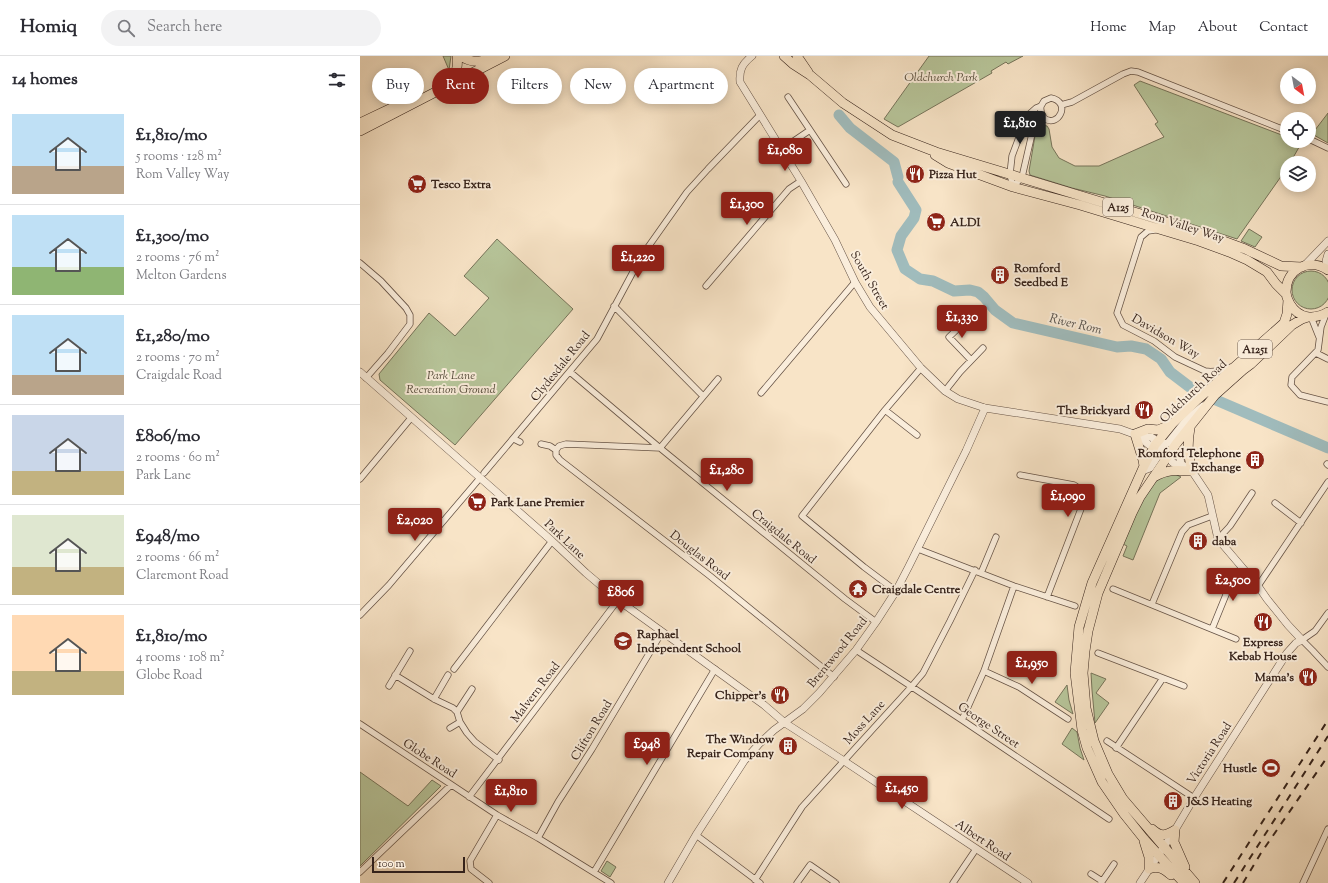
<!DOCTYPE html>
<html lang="en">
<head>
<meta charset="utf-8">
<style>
	:root { --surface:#fff; --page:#f2f2f3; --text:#2b2b33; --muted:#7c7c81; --line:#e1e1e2; --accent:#8f2418 }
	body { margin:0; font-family:"Sorts Mill Goudy",serif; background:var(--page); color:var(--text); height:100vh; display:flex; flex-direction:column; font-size:15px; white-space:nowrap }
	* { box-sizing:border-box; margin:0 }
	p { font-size:13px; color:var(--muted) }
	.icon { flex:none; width:22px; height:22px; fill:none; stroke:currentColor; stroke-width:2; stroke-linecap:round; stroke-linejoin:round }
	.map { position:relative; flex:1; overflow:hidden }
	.drawer { display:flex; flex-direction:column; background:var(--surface); width:360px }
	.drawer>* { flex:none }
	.guide { position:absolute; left:12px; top:12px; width:380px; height:36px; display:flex; gap:8px }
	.needle { width:26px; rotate:148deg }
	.buttons { position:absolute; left:920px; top:12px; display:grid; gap:8px }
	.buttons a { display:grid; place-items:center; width:36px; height:36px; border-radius:50%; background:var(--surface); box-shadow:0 2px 10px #0003; font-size:20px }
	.scale { position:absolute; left:12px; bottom:10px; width:93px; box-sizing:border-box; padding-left:4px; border:2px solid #36231b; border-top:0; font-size:11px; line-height:14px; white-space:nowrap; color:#36231b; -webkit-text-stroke:3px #faeddb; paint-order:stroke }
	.price { position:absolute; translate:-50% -34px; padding:0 9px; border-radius:4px; background:var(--accent); color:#fff; font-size:13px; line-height:26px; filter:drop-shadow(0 1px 2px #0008) }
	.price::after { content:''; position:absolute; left:50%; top:24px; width:12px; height:9px; margin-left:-6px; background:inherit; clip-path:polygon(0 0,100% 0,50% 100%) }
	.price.current { background:#222; color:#fff }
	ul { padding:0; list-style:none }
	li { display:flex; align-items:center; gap:12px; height:100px; padding:0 12px }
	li+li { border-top:1px solid var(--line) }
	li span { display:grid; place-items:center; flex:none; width:112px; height:80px; border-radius:0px; color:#555 }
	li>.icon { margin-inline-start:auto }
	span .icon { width:48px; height:48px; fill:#fffc; stroke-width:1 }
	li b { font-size:17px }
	h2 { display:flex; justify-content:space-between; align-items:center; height:48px; padding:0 12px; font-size:17px }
	.tag { padding:0 14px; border-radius:18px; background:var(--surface); box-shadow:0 2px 10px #0003; font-size:14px; line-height:36px }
	.tag.current { background:var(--accent); color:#fff }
	header { display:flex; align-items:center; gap:24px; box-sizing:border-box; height:56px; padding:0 20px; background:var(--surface); border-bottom:1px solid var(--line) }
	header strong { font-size:19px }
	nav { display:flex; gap:22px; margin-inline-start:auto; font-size:14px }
	.search { width:280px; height:36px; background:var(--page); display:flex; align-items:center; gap:10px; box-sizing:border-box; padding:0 14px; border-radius:22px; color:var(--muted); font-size:15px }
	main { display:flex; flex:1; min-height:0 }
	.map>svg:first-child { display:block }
	.green { fill:#b7c59a; stroke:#76745a }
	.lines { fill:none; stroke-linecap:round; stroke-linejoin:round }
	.river { stroke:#a0bcbd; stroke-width:11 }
	.minor-casing { stroke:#665346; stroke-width:7 }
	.tertiary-casing { stroke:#665346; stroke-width:8 }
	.primary-casing { stroke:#36231b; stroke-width:10 }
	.minor { stroke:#faeddb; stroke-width:5.5 }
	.tertiary { stroke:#faeddb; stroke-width:7 }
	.primary { stroke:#f8e4c7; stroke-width:9 }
	.rail { stroke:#36231b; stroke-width:2; stroke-dasharray:7 7; stroke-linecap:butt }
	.labels { text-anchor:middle; stroke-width:4; stroke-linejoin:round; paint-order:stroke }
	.shield { fill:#faeddb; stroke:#716055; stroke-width:1 }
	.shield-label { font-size:11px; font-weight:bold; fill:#36231b }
	.park-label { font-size:12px; font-style:italic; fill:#564c3b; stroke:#faeddb }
	.poi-label { font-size:12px; font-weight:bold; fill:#36231b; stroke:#faeddb; text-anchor:start }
	.street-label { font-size:12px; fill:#36231b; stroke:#faeddb }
	.water-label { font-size:13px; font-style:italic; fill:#56514c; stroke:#faeddb }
</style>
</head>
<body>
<header>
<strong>Homiq</strong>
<div class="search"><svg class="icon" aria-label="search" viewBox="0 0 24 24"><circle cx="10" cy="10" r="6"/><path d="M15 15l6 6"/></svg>Search here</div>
<nav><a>Home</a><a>Map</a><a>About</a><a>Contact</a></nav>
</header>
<main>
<section class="drawer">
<h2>14 homes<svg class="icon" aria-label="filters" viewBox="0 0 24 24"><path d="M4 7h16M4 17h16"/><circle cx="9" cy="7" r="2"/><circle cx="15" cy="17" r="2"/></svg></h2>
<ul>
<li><span style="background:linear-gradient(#bfe0f5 65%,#b9a48a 0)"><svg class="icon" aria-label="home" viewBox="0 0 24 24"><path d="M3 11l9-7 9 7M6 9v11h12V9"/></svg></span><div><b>£1,810/mo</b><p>5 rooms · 128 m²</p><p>Rom Valley Way</p></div></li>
<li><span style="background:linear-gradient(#bfe0f5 65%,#8fb573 0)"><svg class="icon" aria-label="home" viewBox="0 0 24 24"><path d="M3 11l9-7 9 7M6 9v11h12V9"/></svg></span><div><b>£1,300/mo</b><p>2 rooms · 76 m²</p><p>Melton Gardens</p></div></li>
<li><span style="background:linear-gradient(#bfe0f5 75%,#b9a48a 0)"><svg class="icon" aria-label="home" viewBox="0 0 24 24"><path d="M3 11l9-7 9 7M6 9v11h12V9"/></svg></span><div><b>£1,280/mo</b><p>2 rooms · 70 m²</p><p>Craigdale Road</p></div></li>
<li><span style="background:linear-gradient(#c9d6e8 70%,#c2b280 0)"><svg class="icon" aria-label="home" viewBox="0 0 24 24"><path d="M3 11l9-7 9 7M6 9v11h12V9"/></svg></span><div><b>£806/mo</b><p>2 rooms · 60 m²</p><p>Park Lane</p></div></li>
<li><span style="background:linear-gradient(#dfe7d0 65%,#c2b280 0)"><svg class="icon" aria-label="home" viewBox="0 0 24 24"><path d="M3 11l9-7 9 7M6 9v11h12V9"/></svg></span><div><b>£948/mo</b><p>2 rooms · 66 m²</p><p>Claremont Road</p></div></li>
<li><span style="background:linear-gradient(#ffd9b3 70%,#c2b280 0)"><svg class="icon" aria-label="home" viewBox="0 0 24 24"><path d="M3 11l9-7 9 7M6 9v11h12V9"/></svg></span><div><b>£1,810/mo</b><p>4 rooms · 108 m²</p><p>Globe Road</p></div></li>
</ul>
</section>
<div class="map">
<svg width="968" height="827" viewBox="0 0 968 827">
	<rect width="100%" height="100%" fill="#f8e4c7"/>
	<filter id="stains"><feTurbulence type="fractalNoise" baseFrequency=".005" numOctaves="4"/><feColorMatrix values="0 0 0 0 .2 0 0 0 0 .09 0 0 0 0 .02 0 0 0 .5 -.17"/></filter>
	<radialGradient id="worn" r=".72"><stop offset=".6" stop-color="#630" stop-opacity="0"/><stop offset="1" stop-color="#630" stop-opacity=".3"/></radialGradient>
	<path class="green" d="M83 0H91L89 14Z
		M569 0H663L648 8 646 6 631 15 632 17 538 71 524 63Z
		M780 25 927 81V85H938L942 86 930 107H927V112L877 183 745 140 712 132 670 119 669 115 675 80 679 70 682 69 687 70 689 73 692 91 699 102 715 110H739L804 81 795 68 798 66 774 29Z
		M968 57V87L952 78Z
		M889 173 902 181 895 191 881 185Z
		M137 183 213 253 95 389 20 324 19 318 69 257 95 280 129 242 104 220Z
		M932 234a19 19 0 1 1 38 0a19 19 0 1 1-38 0Z
		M815 418 821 421 800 437 773 504 763 500 767 490 763 488C771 470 783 433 800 422 804 420 810 419 815 418Z
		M731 617 746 623 736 637 749 647 735 667 732 634Z
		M707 629 709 644 713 658 695 646Z
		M712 672 717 676 720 692 724 704 702 688Z
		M0 716 48 750 72 724 81 730 0 810Z
		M247 805 256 811 250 821 241 815Z"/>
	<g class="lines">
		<path class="river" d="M479 59 490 72 534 106 538 121
			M538 126 556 154 554 162 541 180 537 194 545 213 560 223 573 225 594 235 610 234 618 236 624 241 635 254 653 267 757 291 771 290 786 293 801 303 810 316 835 335 968 392"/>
		<defs>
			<path id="minor" d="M428 41 486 128
				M701 49 712 46 763 18 771 15 778 16 927 75
				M949 83 968 92
				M422 93 450 74
				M653 131 650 118 652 100 667 60 676 52 681 50 684 45 691 42C712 46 698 73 684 62 681 58 680 55 681 50
				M653 131 662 121 674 69 683 60
				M795 174 788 175 781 181 757 257 763 269 794 285 815 301 845 315C854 317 863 314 871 311
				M0 207 21 225 46 252 50 259V268L28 297 6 322
				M346 230 429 133 441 125
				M254 250 343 340
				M966 258 961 271 958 294 932 321 931 329 940 339 968 346
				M951 261 959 281
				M956 297 968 303
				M611 304 589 281 613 258 620 264
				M210 316 300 392 485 543 516 566
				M585 335 600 316 623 292
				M401 337 495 226
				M525 354 557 379
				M154 383 160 386
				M181 388 190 390 196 394
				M196 394V399L200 404 350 520 474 621
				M196 394 199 390 206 388 300 392 358 323
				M967 408 968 409
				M124 417 237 283 281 201 327 136 348 113 400 59
				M660 419 714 429C721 433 723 437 724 445L687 541
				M0 423 51 362
				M915 447 941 467
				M858 483 870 470 892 437
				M558 493 654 530 715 550
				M621 517 636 481
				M898 530 968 426
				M753 533 876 583
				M536 535 504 511 442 460 525 354 561 312
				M792 548 822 476 828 469 852 460
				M968 557 955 575 942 584 953 595 968 611
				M0 559 29 529 120 422
				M852 573 874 519 882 512
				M496 594 602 664 749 763
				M738 597 824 630
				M94 613 192 485
				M624 615 659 631 708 663
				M35 619 74 643 93 652 97 656 100 666 107 677 115 686 139 704
				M29 630 50 595
				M74 643 88 619
				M97 656 112 633
				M602 664 624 615 654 530
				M0 668 137 759 178 782 251 827
				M90 672 100 666
				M747 685 834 742
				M756 692 803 622
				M109 741 258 544
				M336 779 400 827
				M178 782 198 746 232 693 302 576
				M0 816 91 729
				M234 816 355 613
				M731 818 742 825
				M395 824 442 751 552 630 563 617 590 565 615 514
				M129 827 111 813 110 805 137 759
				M437 827 450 809 476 827
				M593 827 616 793
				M741 827 754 808
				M943 827 968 773"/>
			<path id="tertiary" d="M392 0C382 8 379 14 380 26L441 125 475 184 495 226 510 251 561 312 585 335 598 343 625 352 760 373 782 381H791L794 383 795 389 809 399 812 406 815 408H821L832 415 848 439 858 483 898 530 907 543 928 569 942 584 936 587 927 597 834 742 815 774 780 827
				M968 198 966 205 968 210
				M945 209 968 185
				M0 316 192 485 226 517 258 544 404 649 425 667 481 703 668 827
				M782 381C789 394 795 389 808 387L828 362 843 350
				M782 415 790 412 798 400 817 399 820 402 821 408
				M308 827 336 779 384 705 399 688 414 674 443 653 459 637 496 594 516 566 536 535 549 510 606 395 625 352"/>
			<path id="primary" d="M101 0C112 8 123 6 134 0
				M424 0 433 8 450 19 483 47 532 79 576 96 794 162 858 183 885 193 921 210 942 211
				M437 0 448 16
				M82 27C95 20 99 15 97 0
				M0 67 42 47
				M0 75 145 0
				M575 99 588 107 653 131 720 149 799 173 839 185 869 196 887 204 907 216 916 228 926 238
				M968 214C949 201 926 213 926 236 926 241 928 244 930 248 939 263 954 264 968 256
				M784 410 783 404 775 378 788 373 798 374 810 369
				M794 421C807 413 817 414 832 415 828 398 827 389 830 372
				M792 773C801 781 805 780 815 774
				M815 774 814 786 825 811
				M784 785 789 801V813C798 809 804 813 811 819
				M824 827 784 783 764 758 742 726 727 692 722 674 715 617 719 571 732 527 784 410 795 389 813 367 836 345 924 267 927 258 928 244
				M835 827 763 743 748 718 734 685 726 652 723 617 725 595 728 575 738 537 772 457 780 441 816 388 855 339 883 314 891 308 932 269 942 263 948 261"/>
		</defs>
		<use href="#minor" class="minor-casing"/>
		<use href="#tertiary" class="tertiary-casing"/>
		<use href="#primary" class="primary-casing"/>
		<use href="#minor" class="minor"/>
		<use href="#tertiary" class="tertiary"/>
		<use href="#primary" class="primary"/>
		<path class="rail" d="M863 827 968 664
			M874 827 968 680
			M883 827 901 797 968 700"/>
	</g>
	<defs>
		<symbol id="restaurant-disc" viewBox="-11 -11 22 22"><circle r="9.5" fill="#8f2418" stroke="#faeddb"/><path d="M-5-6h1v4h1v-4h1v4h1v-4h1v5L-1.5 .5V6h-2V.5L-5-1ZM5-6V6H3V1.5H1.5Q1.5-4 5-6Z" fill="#fff"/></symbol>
		<symbol id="supermarket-disc" viewBox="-11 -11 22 22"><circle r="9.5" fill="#8f2418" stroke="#faeddb"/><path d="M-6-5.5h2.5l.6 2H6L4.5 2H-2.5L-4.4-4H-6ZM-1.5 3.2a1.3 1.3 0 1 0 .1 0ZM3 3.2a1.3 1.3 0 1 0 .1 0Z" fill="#fff"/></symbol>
		<symbol id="building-disc" viewBox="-11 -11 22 22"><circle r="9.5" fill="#8f2418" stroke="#faeddb"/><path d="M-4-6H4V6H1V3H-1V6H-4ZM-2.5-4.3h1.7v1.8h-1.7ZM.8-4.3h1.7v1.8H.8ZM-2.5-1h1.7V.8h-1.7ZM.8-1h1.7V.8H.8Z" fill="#fff"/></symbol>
		<symbol id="temple-disc" viewBox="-11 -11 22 22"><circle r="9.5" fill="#8f2418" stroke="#faeddb"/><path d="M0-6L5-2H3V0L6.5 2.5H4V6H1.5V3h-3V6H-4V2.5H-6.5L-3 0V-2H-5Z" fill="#fff"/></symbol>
		<symbol id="school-disc" viewBox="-11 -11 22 22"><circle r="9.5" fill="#8f2418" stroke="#faeddb"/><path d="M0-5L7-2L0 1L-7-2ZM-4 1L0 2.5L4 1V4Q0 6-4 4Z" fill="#fff"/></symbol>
		<symbol id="stadium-disc" viewBox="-11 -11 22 22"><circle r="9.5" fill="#8f2418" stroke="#faeddb"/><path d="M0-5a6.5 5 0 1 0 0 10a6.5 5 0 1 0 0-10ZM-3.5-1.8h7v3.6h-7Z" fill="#fff"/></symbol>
	</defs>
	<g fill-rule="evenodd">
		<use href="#restaurant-disc" x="544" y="107" width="22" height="22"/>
		<use href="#supermarket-disc" x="46" y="117" width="22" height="22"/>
		<use href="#supermarket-disc" x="565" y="155" width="22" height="22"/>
		<use href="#building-disc" x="629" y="208" width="22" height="22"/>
		<use href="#restaurant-disc" x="773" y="343" width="22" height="22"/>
		<use href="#building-disc" x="884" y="393" width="22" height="22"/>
		<use href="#supermarket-disc" x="106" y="435" width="22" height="22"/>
		<use href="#building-disc" x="827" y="474" width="22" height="22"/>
		<use href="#temple-disc" x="487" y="522" width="22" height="22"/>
		<use href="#restaurant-disc" x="892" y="555" width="22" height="22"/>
		<use href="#school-disc" x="252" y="574" width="22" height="22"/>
		<use href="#restaurant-disc" x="937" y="610" width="22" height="22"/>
		<use href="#restaurant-disc" x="409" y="628" width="22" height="22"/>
		<use href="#building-disc" x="417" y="679" width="22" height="22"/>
		<use href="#stadium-disc" x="900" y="701" width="22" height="22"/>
		<use href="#building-disc" x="802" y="734" width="22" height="22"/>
	</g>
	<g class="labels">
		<g class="shield">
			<rect x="743" y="142" width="30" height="18" rx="3"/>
			<rect x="878" y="284" width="34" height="18" rx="3"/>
		</g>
		<g class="shield-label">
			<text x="758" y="155">A125</text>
			<text x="895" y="297">A1251</text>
		</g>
		<g class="park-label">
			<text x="581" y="25">Oldchurch Park</text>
			<text x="91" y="323">Park Lane<tspan x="91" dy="14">Recreation Ground</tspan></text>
		</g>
		<g class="poi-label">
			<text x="569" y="122">Pizza Hut</text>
			<text x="71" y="132">Tesco Extra</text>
			<text x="590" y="170">ALDI</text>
			<text x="654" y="216">Romford<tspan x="654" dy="14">Seedbed E</tspan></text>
			<text x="770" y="358" text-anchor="end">The Brickyard</text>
			<text x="881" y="401" text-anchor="end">Romford Telephone<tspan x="881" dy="14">Exchange</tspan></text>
			<text x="131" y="450">Park Lane Premier</text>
			<text x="852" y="489">daba</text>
			<text x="512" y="537">Craigdale Centre</text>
			<text x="277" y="582">Raphael<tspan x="277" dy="14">Independent School</tspan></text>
			<text x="903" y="590" text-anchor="middle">Express<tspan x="903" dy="14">Kebab House</tspan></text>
			<text x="934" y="625" text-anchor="end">Mama's</text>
			<text x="406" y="643" text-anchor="end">Chipper's</text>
			<text x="414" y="687" text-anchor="end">The Window<tspan x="414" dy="14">Repair Company</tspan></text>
			<text x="897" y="716" text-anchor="end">Hustle</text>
			<text x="827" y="749">J&amp;S Heating</text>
		</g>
		<g class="street-label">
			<text transform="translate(823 169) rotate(18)" y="4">Rom Valley Way</text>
			<text transform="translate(510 224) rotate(60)" y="4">South Street</text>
			<text transform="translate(806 280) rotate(30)" y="4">Davidson Way</text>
			<text transform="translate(200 310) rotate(-51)" y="4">Clydesdale Road</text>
			<text transform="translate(833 335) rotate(-43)" y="4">Oldchurch Road</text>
			<text transform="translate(424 480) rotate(39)" y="4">Craigdale Road</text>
			<text transform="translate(205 483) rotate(43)" y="4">Park Lane</text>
			<text transform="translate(340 499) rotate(38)" y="4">Douglas Road</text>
			<text transform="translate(477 596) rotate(-51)" y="4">Brentwood Road</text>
			<text transform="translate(175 636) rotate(-53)" y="4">Malvern Road</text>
			<text transform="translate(504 666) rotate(-48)" y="4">Moss Lane</text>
			<text transform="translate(629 669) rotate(34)" y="4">George Street</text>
			<text transform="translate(231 674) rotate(-59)" y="4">Clifton Road</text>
			<text transform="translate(849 697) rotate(-57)" y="4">Victoria Road</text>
			<text transform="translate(70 702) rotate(33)" y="4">Globe Road</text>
			<text transform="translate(623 784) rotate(34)" y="4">Albert Road</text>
		</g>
		<g class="water-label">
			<text transform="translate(716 267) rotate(13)" y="5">River Rom</text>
		</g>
	</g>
	<rect width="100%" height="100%" filter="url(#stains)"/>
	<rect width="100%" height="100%" fill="url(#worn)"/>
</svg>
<div class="buttons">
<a><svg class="needle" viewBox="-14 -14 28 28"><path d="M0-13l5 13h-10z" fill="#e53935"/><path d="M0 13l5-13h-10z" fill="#7c7c81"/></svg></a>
<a><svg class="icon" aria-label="locate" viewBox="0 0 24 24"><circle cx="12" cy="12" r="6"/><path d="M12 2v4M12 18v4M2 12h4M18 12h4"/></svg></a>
<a><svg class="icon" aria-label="layers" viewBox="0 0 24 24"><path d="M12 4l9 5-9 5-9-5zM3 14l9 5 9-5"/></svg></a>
</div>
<div class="scale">100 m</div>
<b class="price current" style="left:660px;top:89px">£1,810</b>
<b class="price" style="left:425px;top:116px">£1,080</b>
<b class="price" style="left:387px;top:170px">£1,300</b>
<b class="price" style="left:278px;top:223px">£1,220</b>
<b class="price" style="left:602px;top:283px">£1,330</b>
<b class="price" style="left:367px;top:436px">£1,280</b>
<b class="price" style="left:708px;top:462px">£1,090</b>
<b class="price" style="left:55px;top:486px">£2,020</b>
<b class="price" style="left:873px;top:546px">£2,500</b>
<b class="price" style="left:261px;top:558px">£806</b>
<b class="price" style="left:672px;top:629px">£1,950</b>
<b class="price" style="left:287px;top:710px">£948</b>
<b class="price" style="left:542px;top:754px">£1,450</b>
<b class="price" style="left:151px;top:757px">£1,810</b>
<div class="guide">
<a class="tag">Buy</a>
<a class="tag current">Rent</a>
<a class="tag">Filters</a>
<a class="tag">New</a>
<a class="tag">Apartment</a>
</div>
</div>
</main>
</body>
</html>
